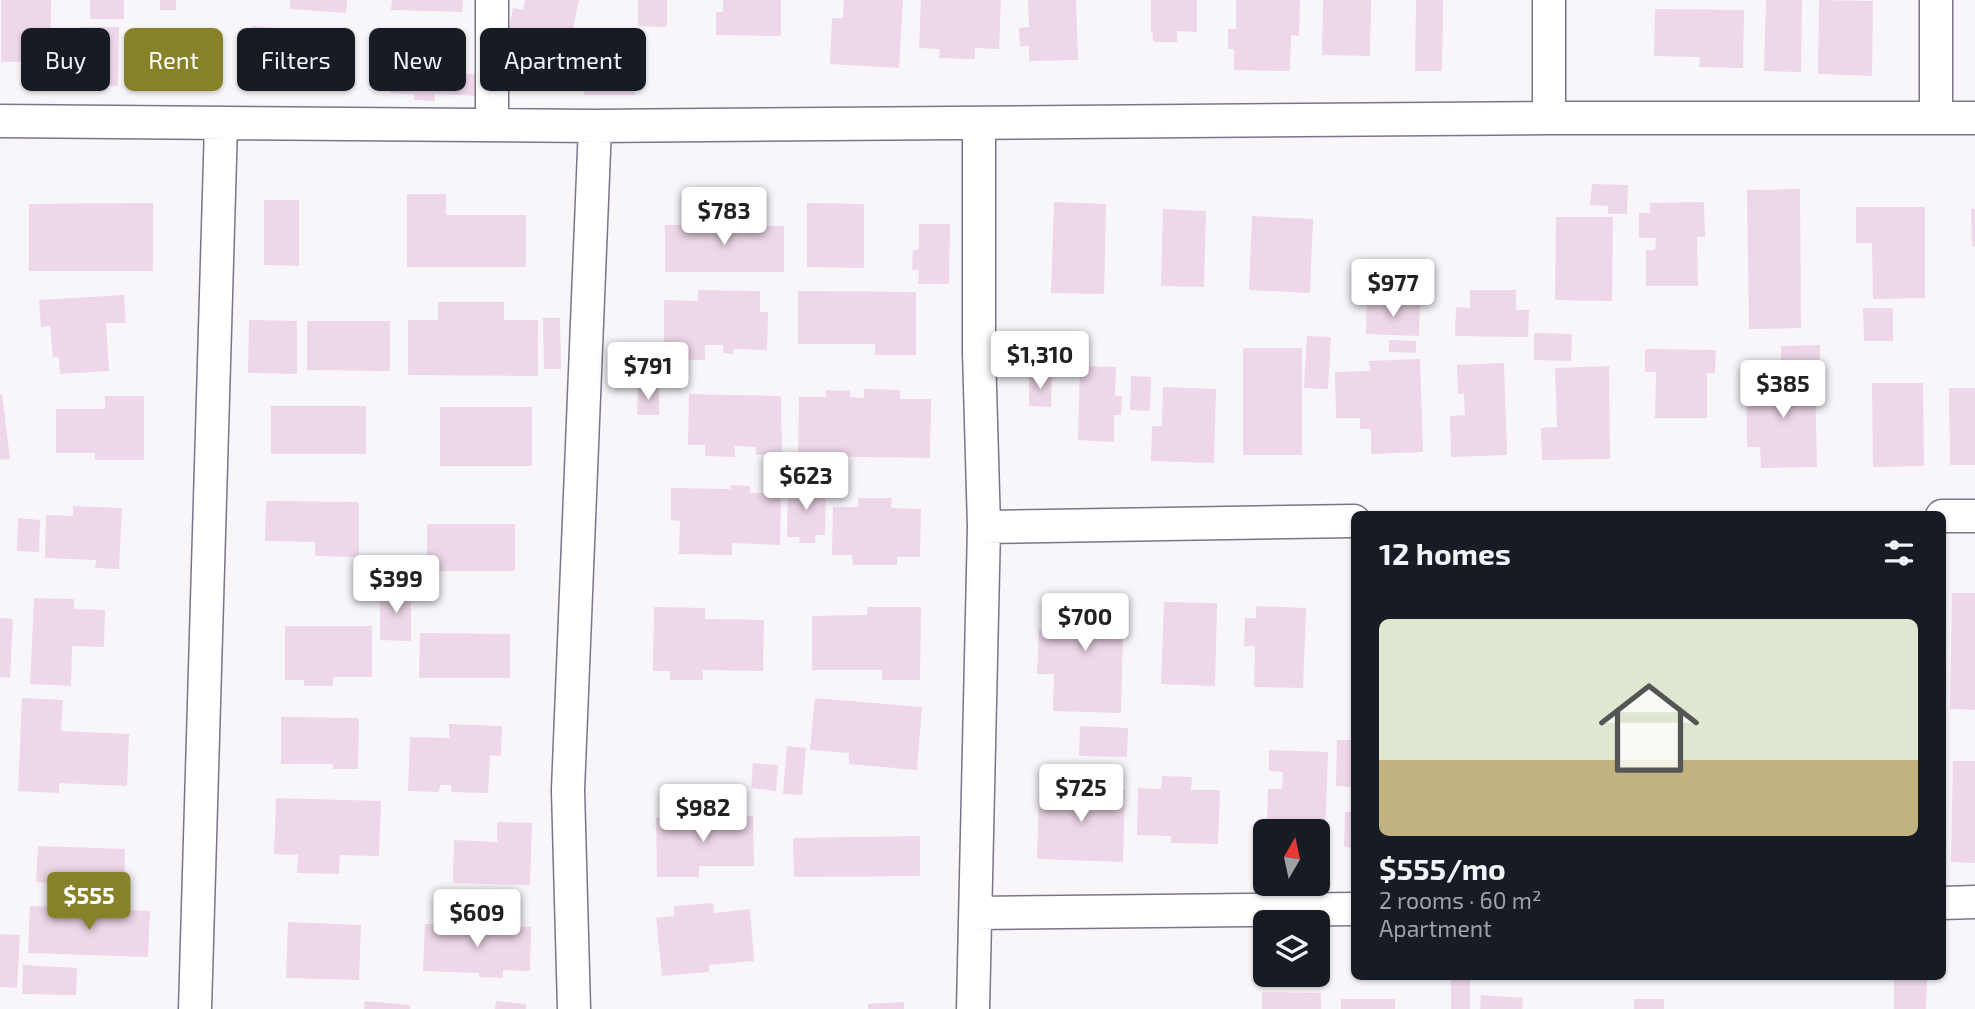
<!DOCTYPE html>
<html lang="en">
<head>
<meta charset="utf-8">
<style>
	:root { --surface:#171b24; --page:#242831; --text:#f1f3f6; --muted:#9ea1a6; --accent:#878129 }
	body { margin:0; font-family:"Exo 2",sans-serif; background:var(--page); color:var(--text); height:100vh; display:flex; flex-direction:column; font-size:26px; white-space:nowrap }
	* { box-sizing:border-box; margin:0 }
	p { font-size:23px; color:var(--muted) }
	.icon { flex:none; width:38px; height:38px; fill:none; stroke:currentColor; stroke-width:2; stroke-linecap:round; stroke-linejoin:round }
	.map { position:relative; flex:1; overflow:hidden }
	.drawer { position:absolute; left:1351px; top:511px; width:595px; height:469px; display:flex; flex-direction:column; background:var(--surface); border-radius:10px; box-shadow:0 2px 5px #0004 }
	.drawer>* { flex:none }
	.top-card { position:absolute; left:21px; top:28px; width:665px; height:63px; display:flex; gap:14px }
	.needle { width:46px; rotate:9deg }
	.controls { position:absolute; left:1253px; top:819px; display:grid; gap:14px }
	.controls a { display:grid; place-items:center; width:77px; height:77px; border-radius:10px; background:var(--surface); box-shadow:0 2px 5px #0004; font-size:35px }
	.price { position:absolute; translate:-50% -60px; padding:0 16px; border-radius:7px; background:#fff; color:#222; font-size:23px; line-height:46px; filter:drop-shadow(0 2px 4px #0008) }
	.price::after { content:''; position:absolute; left:50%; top:42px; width:21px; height:16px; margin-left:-10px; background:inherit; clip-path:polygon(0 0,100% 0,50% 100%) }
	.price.on { background:var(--accent); color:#fff }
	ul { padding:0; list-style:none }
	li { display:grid; align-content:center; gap:14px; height:371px; padding:0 28px }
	li span { display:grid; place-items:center; height:217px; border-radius:10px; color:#555 }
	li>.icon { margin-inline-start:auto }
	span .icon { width:126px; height:126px; fill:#fffc; stroke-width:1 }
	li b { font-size:30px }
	h2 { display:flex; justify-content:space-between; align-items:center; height:84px; padding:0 28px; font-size:30px }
	.pill { padding:0 24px; border-radius:10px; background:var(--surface); box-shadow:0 2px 5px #0004; font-size:24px; line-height:63px }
	.pill.on { background:var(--accent); color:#fff }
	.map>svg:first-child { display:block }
	.building { fill:#eed7e8 }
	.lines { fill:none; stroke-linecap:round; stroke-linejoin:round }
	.street-casing { stroke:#7c7489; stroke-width:35 }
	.street { stroke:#fff; stroke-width:32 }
</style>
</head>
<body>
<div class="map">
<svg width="1975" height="1009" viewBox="0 0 1975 1009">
	<rect width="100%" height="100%" fill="#f8f6fb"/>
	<path class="building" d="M1 0H51L50 62H1Z
		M90 0H124V19H90Z
		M160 0H176V10H160Z
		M290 0H347L346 13 290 9Z
		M392 0H463L462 12 391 10Z
		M525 0H579L569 48 508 35 513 8 523 10Z
		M638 0H667V27L638 26Z
		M723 0H781V36L716 35V12H723Z
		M844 0H903L899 68 830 64 832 18H843Z
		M921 0H1001L999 49 975 48V59L939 58 940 49 919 48Z
		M1028 0H1076L1078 60 1029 61V46H1020L1019 28 1029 27Z
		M1151 0H1197V32L1177 31V42H1153V33H1151Z
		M1236 0H1300L1299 36 1291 35 1290 71 1234 70V49H1228V29H1236Z
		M1323 0H1371L1370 56 1322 55Z
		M1416 0H1443L1442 71H1415Z
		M1766 0H1802L1801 72 1764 71Z
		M1819 0 1873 1 1872 76 1818 74Z
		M1655 9 1744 10 1743 68 1699 67 1700 57 1654 56Z
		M252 26 277 28 273 86 248 85Z
		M81 27H119L118 86H80Z
		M585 56 635 57V95H584V83H573V64L585 65Z
		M391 71 478 74 477 96 435 94V101L414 100V94L390 93Z
		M1592 184 1628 185 1627 214H1608V206L1590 205Z
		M1800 189 1801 328 1749 329 1747 190Z
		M407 194H446V215H526V267H407Z
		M264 200H299V266L264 265Z
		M1054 202 1106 204 1104 294 1051 293Z
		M1704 202 1705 237H1697L1698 286H1646V250H1655L1656 238H1639V213H1650V203Z
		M153 203V271H29V204Z
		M807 203 864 204V268L807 267Z
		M1856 207H1925V298L1873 299 1872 243H1856Z
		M1163 209 1206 211 1204 287 1161 286Z
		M1971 209H1975V246H1972Z
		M706 211H735V225L784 226V272H665V225H706Z
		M1252 216 1313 219 1310 293 1249 290Z
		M1556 217H1613L1612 301 1555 300Z
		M919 224H950L949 284H918L919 270H912L913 250 919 249Z
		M698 290 760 291V312H768L767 350 733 349V354L723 353V345H705V360H671L672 345H664V300L698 301Z
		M1470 290H1516V310H1529L1528 337 1455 336 1456 307 1470 308Z
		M798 291 916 292V355H875V344H798Z
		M124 295 126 323H106L109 371 60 374 59 357H53L50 326 41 327 39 300Z
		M438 302H504V320H538V376L408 375V320H438Z
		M1367 302 1420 304 1419 336 1366 334Z
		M1863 308H1893V341H1864Z
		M543 318H560L561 369H544Z
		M249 320 297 321V374L248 373Z
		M307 321H390V371L307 370Z
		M1534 333 1572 334 1571 361 1534 360Z
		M1307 336 1331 337 1328 389 1304 388Z
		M1389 340 1416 341V353L1389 352Z
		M1820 345V367L1781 368V346Z
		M1243 348H1302V455H1243Z
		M1645 349 1716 350 1715 373H1707V418H1655L1656 372H1645Z
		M1420 359 1423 452 1371 454V429H1360V418H1336L1335 372 1370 371 1369 361Z
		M1504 363 1507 455 1451 457 1450 416 1465 415 1464 394H1458L1457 365Z
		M1080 366 1116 367 1115 396H1122L1121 415H1114V442L1078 440Z
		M1609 366 1610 459 1542 460 1541 428 1557 427 1555 368Z
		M1029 376H1052L1051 407 1029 406Z
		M1131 376 1151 377 1150 411 1130 410Z
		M1746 376H1815L1817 467 1761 468 1760 447H1747Z
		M1872 383H1923L1924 466 1873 467Z
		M1163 387 1216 389 1214 463 1151 461 1152 426H1162Z
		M638 388H659V415H637Z
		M1949 388H1975V465H1950Z
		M864 389 900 390V399H931L930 458 798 456 799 397H826V390L850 391V397L864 398Z
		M2 394 10 459 0 460V395Z
		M689 394 781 396 782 455H756V447L735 446V457L705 456V445H688Z
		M105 396H144V460H95V453H56V409H105Z
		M271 406H366V454H271Z
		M440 407H532V466H440Z
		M788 484H826L825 535H815V543H799L800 537H787Z
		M730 485 750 486V493H781L780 545 732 543V555L679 554 680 521 671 520V488L730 489Z
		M858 498H892L891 508 921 509 920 557H897V565H853L852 555H832L833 507H858Z
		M266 501 359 502V557L315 556V542L265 541Z
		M73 506 122 508 119 569 95 568 96 560 45 558 46 515 73 516Z
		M18 518 40 520 39 552 17 551Z
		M427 524H515V571H427Z
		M380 589 411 590V641L380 640Z
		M1952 593H1975V710L1950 709Z
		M1057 594 1124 595 1121 713 1053 711 1054 674H1037L1039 630 1056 631Z
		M34 598 74 599V609L105 610 104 647 72 646 71 686 30 684Z
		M1164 602 1217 603 1215 686 1161 684Z
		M1256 606 1306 608 1303 688 1254 687 1255 646H1244L1245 618H1256Z
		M654 607 705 608V619L764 620 763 671 703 670V680H670V671H653Z
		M867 607H921L920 680H882V670H812V616L867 615Z
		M0 618 13 619 10 678 0 677Z
		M285 626H372V677H333V686H304V680H285Z
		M420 633 510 634V678H419Z
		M22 698 63 700 61 731 129 734 127 786 59 783V793L18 791Z
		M815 698 922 707 917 770 849 764V753L810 750Z
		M281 717 359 718 358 769H333V764H281Z
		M449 724 502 726 501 756 490 755 488 793 451 792V785H440L439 792 408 791 410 737 449 738Z
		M1080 726 1128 728 1127 757 1079 756Z
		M1337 740H1354V787L1336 786Z
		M787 746 806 748 802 795 783 794Z
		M1269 750 1328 752 1325 843H1318V831H1283V822L1267 821 1268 789H1282L1283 772 1269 771Z
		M1953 761H1975V863L1951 862Z
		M753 763 778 765 776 791 751 788Z
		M1162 776 1192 777 1191 790H1220L1218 844 1171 843V836L1137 835 1138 788 1161 789Z
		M1039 787 1125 790 1123 862 1037 859Z
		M276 798 381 801 379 856 340 855 339 874 297 873 298 855 274 854Z
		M1345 812H1354V848L1344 847Z
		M753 816 754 866H699V877H657L656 817Z
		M497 822 532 823 530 885 453 883 454 840 497 842Z
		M920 836V876L794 877 793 838Z
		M38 846 125 849 124 886 36 882Z
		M713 903 714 913 750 909 754 961 709 965V972L662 976 656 918 674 916V906Z
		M30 906 150 911 148 957 28 953Z
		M288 922 361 925 359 980 286 978Z
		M425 924 531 927 530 971 503 970V978L479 977V973L423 971Z
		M0 934 20 935 17 988 0 987Z
		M23 965 77 968 76 995 22 994Z
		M1894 976H1927L1926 1009H1894Z
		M1451 980H1470V1009H1451Z
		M1262 992 1321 993V1009H1262Z
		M1481 995 1523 998 1522 1009H1480Z
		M1341 999H1395V1009H1341Z
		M1634 999H1664V1009H1634Z
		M365 1001 410 1005V1009H364Z
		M496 1001 526 1004V1009H495Z
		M904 1002V1009H868V1004Z"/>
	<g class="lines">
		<defs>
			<path id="street" d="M492 0V124
				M1549 118V0
				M1936 118V0
				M0 121 595 126 1549 118H1975
				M1942 516H1975
				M984 527 1354 521
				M1942 903 1975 902
				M976 913 1354 909
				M195 1009 221 125
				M574 1009 568 790 595 126
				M973 1009 984 527 979 352V124"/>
		</defs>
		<use href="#street" class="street-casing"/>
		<use href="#street" class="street"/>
	</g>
</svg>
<div class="controls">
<a><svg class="needle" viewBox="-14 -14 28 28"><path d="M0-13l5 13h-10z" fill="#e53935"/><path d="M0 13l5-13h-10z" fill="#9ea1a6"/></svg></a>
<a><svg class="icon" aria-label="layers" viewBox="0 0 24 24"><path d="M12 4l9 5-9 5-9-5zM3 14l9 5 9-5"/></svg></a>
</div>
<b class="price" style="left:724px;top:247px">$783</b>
<b class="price" style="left:1393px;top:319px">$977</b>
<b class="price" style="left:1040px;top:391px">$1,310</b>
<b class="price" style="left:648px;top:402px">$791</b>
<b class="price" style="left:1783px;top:420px">$385</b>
<b class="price" style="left:806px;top:512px">$623</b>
<b class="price" style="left:396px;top:615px">$399</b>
<b class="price" style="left:1085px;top:653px">$700</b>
<b class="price" style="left:1081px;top:824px">$725</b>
<b class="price" style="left:703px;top:844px">$982</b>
<b class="price on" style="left:89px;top:932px">$555</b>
<b class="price" style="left:477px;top:949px">$609</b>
<div class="top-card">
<a class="pill">Buy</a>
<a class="pill on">Rent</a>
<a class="pill">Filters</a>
<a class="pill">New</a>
<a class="pill">Apartment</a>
</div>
<section class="drawer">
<h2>12 homes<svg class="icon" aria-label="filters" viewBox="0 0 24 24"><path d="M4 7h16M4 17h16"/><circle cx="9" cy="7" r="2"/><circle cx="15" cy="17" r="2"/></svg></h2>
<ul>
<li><span style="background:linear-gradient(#dfe7d0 65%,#c2b280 0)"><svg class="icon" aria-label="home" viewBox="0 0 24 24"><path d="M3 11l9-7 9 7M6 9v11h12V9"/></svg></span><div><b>$555/mo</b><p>2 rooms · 60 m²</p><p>Apartment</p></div></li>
</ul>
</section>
</div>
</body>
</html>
